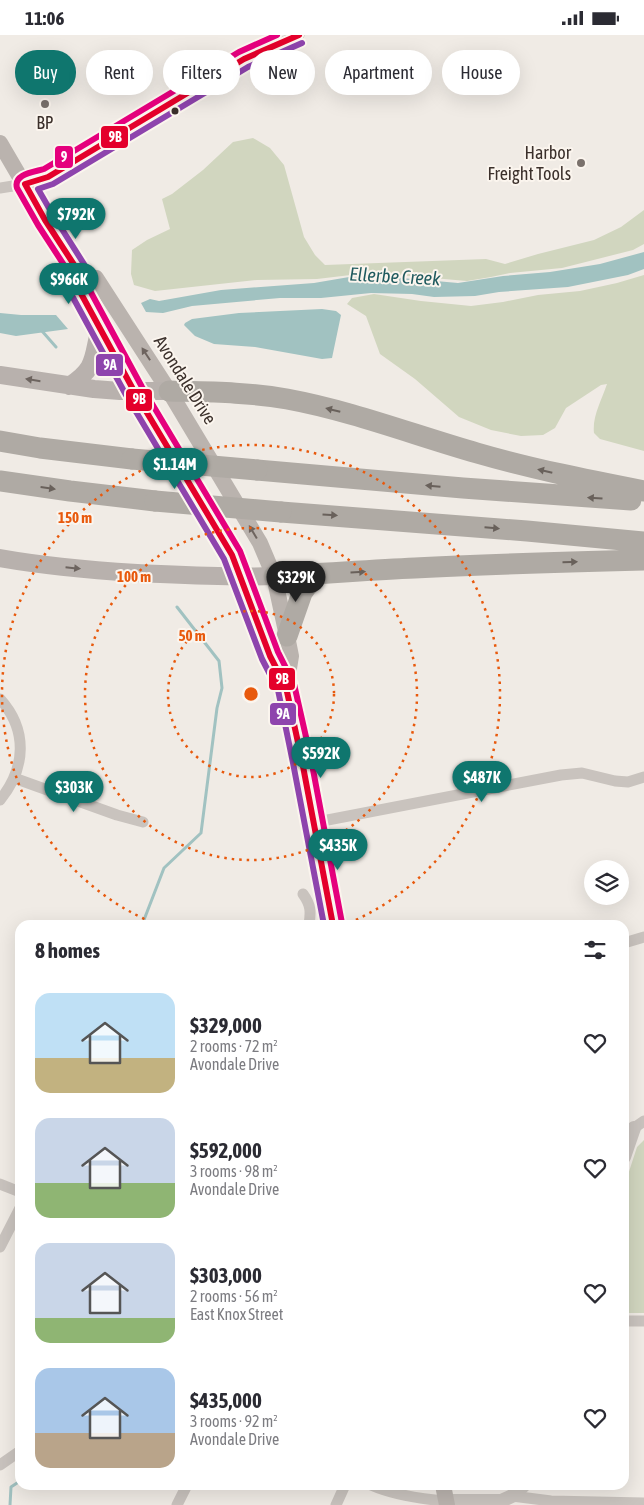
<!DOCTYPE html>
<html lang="en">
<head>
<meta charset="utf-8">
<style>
	:root { --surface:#fff; --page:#f7f7f7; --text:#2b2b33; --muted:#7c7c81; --accent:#0f766e }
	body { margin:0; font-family:"Asap Condensed",sans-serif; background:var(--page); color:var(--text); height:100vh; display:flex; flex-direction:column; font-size:19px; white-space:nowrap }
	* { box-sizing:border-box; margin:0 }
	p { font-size:16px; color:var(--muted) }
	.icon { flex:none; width:28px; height:28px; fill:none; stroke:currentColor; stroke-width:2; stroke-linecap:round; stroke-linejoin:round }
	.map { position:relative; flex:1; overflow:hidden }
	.side { position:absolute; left:15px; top:885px; width:614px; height:570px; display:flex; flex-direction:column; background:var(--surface); border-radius:15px; box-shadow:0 5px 20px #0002 }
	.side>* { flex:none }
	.hud { position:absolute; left:15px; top:15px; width:615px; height:45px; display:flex; gap:10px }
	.tools { position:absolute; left:584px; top:825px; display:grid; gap:10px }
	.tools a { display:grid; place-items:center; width:45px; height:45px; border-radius:50%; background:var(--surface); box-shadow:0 5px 20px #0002; font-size:25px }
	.price { position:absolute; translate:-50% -42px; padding:0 11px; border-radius:18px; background:var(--accent); color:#fff; font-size:16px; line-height:32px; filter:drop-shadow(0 1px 2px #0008) }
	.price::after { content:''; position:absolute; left:50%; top:30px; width:15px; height:11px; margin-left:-8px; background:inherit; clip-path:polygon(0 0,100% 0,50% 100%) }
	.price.current { background:#222; color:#fff }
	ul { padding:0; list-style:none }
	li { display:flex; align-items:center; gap:15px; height:125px; padding:0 20px }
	li span { display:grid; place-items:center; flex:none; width:140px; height:100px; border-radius:15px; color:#555 }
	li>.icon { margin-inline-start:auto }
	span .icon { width:60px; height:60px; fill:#fffc; stroke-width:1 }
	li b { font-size:21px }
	h2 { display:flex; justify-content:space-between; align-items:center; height:60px; padding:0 20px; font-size:21px }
	.pill { padding:0 18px; border-radius:22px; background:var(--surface); box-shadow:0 5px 20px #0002; font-size:18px; line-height:45px }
	.pill.current { background:var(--accent); color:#fff }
	.status { display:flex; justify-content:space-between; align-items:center; height:35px; padding:0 25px; background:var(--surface); direction:ltr }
	.status svg { height:14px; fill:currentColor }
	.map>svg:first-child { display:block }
	.green { fill:#d1d6bf }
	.water { fill:#a1c2c1 }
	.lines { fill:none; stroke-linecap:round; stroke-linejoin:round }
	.stream { stroke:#a1c2c1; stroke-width:3 }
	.minor { stroke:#c9c3be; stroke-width:11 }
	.tertiary { stroke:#c9c3be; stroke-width:14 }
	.secondary { stroke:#bab3ae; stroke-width:16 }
	.primary { stroke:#b8b1ad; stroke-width:18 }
	.motorway { stroke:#afaaa4; stroke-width:21 }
	.motorway-bridge { stroke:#afaaa4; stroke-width:21 }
	.bus-1-casing { stroke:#fbf5ee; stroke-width:10 }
	.bus-2-casing { stroke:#fbf5ee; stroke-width:10 }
	.bus-3-casing { stroke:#fbf5ee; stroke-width:10 }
	.bus-1 { stroke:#e4002b; stroke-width:6 }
	.bus-2 { stroke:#8e44ad; stroke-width:6 }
	.bus-3 { stroke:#e5007d; stroke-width:6 }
	.oneway { fill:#6e645f }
	.oneway2 { fill:#6d645f }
	.oneway3 { fill:#69615b }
	.ring { fill:none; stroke:#e8590c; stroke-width:2.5; stroke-dasharray:2.5 5 }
	.poi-dot { fill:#7a716c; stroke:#fbf5ee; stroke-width:2 }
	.bus-dot { fill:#3b302b; stroke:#fbf5ee; stroke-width:2 }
	.labels { text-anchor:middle; stroke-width:4; stroke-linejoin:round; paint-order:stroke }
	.poi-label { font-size:18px; fill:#3b302b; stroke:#fbf5ee }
	.street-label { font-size:18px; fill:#3b302b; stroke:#fbf5ee }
	.water-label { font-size:19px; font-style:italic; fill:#1f5a5e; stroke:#fbf5ee }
	.centre { fill:#e8590c; stroke:#fbf5ee; stroke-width:2.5 }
	.ring-label { font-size:15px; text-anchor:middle; font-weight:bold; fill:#e8590c; stroke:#fbf5ee; stroke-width:4; stroke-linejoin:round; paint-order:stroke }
	.line-badge { stroke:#fbf5ee; stroke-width:2 }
	.badge-label { font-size:14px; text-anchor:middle; font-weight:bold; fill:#fff }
</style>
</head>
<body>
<div class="status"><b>11:06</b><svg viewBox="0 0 49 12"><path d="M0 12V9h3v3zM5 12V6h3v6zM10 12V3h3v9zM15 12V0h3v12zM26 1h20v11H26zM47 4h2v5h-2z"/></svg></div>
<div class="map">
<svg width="644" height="1470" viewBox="0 0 644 1470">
	<rect width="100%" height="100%" fill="#f0ebe5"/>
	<path class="green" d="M253 103 270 113 284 130 304 202 315 220 325 230 486 224 505 229 538 219 594 205 621 192 644 175V209L633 215 562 233 510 238 491 242 467 246 386 239H359L317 244 257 245 155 256 134 250 131 239 132 215 147 205 170 194 162 164 172 159 203 135 233 107Z
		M644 240V416L600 404 594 398C592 382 602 364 607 349L601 350 566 373 555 393 543 400 521 401 491 395 459 382 415 344 380 319 366 281 347 269 352 263 374 259 421 266 471 271 503 267 538 260 580 256 617 248Z
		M644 1105V1278H624V1152L637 1112Z"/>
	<path class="water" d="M644 217V234L628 240 568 252 499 257 475 261 434 262 412 259 371 258 321 263H280L192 271 163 278 146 277 141 268 150 264 159 266 221 255 314 248 355 241 391 242 458 248 503 241 550 237 600 229Z
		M322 274 336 276 341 280 332 323 322 324 255 312 214 309 195 301 184 290 185 288 192 284 239 278Z
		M0 278 21 280H56L68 294 16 301 0 298Z"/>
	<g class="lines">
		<path class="stream" d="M42 296 56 312
			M142 890 164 833 201 798 217 673 222 653 219 626 177 572
			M10 1470 11 1452 20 1446"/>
		<path class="minor" d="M0 153 25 149 48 142 244 24 299 0
			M0 664C28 695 26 733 0 765
			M14 743 117 780 143 787
			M312 788 561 740 582 738 615 746 628 747 644 742
			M303 859C311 870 311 877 309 890
			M624 908 644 902
			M624 1094 634 1093 644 1086
			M0 1149 20 1157
			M0 1212 20 1173
			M624 1286H644
			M0 1430 20 1416
			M371 1450C394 1460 421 1464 446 1466
			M512 1461 551 1466 644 1468
			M177 1470 187 1450
			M336 1470 345 1450"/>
		<path class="tertiary" d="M624 1122 634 1093
			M446 1466H501L512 1461 524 1450"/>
		<path class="secondary" d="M0 108 45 185 82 242
			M82 242 78 253 134 356 232 520 270 621 286 652 302 726 333 890
			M82 242 96 243 169 356 260 508 274 541 287 601 291 621 286 652
			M443 1450 447 1470"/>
		<path class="primary" d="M0 340 94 354 120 356H169
			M69 351C97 333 92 323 100 293
			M0 523C45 531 91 535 137 538 183 540 228 543 274 541"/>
		<path class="motorway" d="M169 356C208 357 248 357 287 364 352 376 414 400 477 418 532 434 588 445 644 456
			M0 406 40 413 132 424
			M257 435 463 453 631 465
			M0 446 70 456 155 466
			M281 477 527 496 644 507
			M274 541C321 539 368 535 415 533 492 529 568 527 644 525
			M287 601 302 558 307 551 319 539"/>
		<path class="motorway-bridge" d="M132 424 257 435
			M155 466 281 477"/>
		<defs>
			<path id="bus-1" d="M82 242 78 253 134 356 232 520 270 621 286 652 302 726 333 890
				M82 242 45 185 25 149 48 142 244 24 299 0"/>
			<path id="bus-2" d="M89 237 53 180 38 154 53 149 248 32 302 8
				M74 239 69 252 70 257 126 360 224 524 262 624 278 655 293 728 324 890"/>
			<path id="bus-3" d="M90 245 88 252 142 352 240 516 278 617 294 649 311 724 342 888
				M75 247 38 190 17 153C13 139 34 137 44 134L239 17 277 0"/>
		</defs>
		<use href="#bus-1" class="bus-1-casing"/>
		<use href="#bus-2" class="bus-2-casing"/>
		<use href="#bus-3" class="bus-3-casing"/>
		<use href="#bus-1" class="bus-1"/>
		<use href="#bus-2" class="bus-2"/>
		<use href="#bus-3" class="bus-3"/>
	</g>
	<defs><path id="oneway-solid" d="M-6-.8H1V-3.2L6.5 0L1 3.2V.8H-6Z" transform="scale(1.25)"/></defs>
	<g class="oneway">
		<use href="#oneway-solid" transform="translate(146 319) rotate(-123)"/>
		<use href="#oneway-solid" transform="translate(253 497) rotate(-121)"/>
	</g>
	<g class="oneway2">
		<use href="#oneway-solid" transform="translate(33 345) rotate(-171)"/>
		<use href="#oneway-solid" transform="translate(73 533) rotate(6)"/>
	</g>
	<g class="oneway3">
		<use href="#oneway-solid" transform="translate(333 375) rotate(-166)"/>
		<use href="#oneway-solid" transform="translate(545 436) rotate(-167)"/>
		<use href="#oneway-solid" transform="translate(433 451) rotate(-175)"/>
		<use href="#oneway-solid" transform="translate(48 453) rotate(8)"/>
		<use href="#oneway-solid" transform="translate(595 463) rotate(-176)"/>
		<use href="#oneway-solid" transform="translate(330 480) rotate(4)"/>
		<use href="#oneway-solid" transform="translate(492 493) rotate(5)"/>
		<use href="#oneway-solid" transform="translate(570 527) rotate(-1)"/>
		<use href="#oneway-solid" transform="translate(358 537) rotate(-4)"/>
	</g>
	<g class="ring">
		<circle cx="251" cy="659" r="83"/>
		<circle cx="251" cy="659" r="166"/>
		<path d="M158 890A249 249 0 1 1 344 890"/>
	</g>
	<g class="poi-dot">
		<circle cx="45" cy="69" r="5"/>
		<circle cx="581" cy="128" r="5"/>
	</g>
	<circle class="bus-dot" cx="175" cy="76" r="4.5"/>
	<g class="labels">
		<g class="poi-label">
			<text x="45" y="94">BP</text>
			<text x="571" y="124" text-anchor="end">Harbor<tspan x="571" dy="21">Freight Tools</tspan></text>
		</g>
		<g class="street-label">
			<text transform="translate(185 345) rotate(58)" y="6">Avondale Drive</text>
		</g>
		<g class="water-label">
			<text transform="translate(395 241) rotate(3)" y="7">Ellerbe Creek</text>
		</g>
	</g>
	<circle cx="251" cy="659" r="8" class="centre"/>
	<g class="ring-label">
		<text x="75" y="488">150 m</text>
		<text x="134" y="547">100 m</text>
		<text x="192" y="606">50 m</text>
	</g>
	<g class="line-badge">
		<rect x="100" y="90" width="29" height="24" rx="5" fill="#e4002b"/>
		<rect x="54" y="110" width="20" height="24" rx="5" fill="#e5007d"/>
		<rect x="95" y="318" width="29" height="24" rx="5" fill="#8e44ad"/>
		<rect x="125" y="353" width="28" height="24" rx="5" fill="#e4002b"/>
		<rect x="268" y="632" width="28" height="24" rx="5" fill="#e4002b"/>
		<rect x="269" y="667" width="28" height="24" rx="5" fill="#8e44ad"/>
	</g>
	<g class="badge-label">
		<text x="115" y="107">9B</text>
		<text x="64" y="127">9</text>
		<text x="110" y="335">9A</text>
		<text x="139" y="369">9B</text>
		<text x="282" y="649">9B</text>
		<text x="283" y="684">9A</text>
	</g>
</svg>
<div class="tools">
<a><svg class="icon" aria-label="layers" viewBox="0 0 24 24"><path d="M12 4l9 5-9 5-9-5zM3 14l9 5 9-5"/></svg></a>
</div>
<b class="price" style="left:76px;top:205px">$792K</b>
<b class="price" style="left:69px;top:270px">$966K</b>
<b class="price" style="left:175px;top:455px">$1.14M</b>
<b class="price current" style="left:296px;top:568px">$329K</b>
<b class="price" style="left:321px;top:744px">$592K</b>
<b class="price" style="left:482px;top:768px">$487K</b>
<b class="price" style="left:74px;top:778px">$303K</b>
<b class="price" style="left:338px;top:836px">$435K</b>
<div class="hud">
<a class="pill current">Buy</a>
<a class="pill">Rent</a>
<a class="pill">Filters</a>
<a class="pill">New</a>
<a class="pill">Apartment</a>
<a class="pill">House</a>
</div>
<section class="side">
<h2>8 homes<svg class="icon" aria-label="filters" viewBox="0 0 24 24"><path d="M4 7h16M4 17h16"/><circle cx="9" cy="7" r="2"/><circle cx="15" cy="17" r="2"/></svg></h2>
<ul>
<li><span style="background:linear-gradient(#bfe0f5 65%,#c2b280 0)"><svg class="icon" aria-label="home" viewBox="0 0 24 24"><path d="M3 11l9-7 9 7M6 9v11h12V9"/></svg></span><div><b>$329,000</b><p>2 rooms · 72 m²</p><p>Avondale Drive</p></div><svg class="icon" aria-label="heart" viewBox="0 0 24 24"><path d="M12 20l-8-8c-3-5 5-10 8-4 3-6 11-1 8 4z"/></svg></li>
<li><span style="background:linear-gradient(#c9d6e8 65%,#8fb573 0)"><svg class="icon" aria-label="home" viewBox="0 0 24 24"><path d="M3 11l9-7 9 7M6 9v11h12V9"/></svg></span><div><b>$592,000</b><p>3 rooms · 98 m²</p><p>Avondale Drive</p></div><svg class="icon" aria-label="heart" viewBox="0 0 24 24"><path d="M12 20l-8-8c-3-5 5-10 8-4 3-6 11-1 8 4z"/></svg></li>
<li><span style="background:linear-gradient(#c9d6e8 75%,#8fb573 0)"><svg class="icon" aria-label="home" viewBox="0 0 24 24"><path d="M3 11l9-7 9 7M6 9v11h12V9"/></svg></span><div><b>$303,000</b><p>2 rooms · 56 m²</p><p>East Knox Street</p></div><svg class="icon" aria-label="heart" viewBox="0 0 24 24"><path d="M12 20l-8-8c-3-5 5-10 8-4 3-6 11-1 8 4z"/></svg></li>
<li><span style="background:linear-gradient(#a9c7e8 65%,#b9a48a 0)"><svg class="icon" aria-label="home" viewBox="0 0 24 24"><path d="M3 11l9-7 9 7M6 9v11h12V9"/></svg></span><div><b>$435,000</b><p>3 rooms · 92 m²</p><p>Avondale Drive</p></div><svg class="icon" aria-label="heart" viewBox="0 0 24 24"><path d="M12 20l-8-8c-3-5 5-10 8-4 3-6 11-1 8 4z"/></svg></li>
</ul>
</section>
</div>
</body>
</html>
